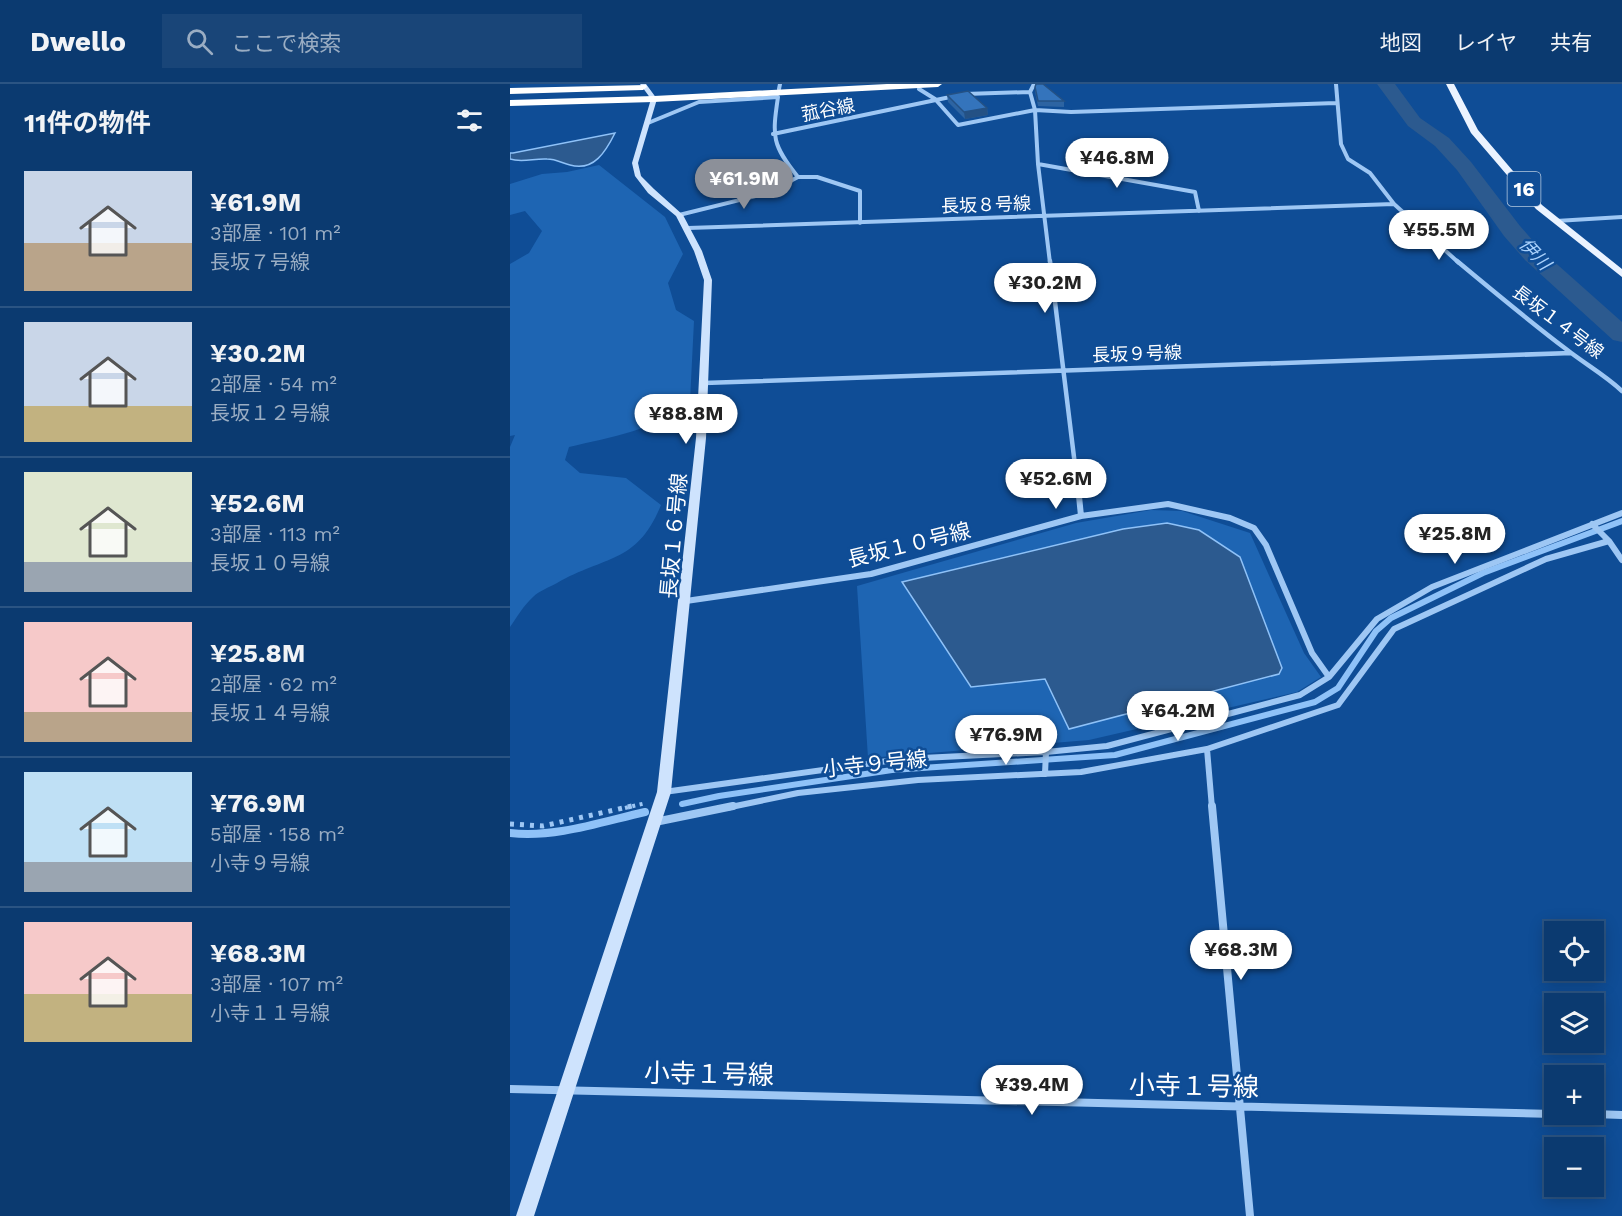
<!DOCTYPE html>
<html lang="ja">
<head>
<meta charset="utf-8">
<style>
	:root { --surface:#0b3a70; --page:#194578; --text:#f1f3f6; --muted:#9aadc3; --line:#2b5483; --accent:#8c9099 }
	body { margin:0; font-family:"Work Sans","Noto Sans JP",sans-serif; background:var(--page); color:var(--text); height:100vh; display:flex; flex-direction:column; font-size:22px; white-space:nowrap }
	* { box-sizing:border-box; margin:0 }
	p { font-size:20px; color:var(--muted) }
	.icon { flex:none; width:33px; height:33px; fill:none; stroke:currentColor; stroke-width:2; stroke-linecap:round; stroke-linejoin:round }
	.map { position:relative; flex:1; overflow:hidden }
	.sheet { display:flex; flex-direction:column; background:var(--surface); width:510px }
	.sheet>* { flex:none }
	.fabs { position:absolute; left:1034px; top:837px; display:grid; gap:12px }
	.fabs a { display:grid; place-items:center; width:60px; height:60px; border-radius:0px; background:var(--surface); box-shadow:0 3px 15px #0003,0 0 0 2px var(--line); font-size:30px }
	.price { position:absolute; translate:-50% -51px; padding:0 14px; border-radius:21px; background:#fff; color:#222; font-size:20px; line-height:39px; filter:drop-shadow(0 2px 3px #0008) }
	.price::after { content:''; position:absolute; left:50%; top:36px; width:18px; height:14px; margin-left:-9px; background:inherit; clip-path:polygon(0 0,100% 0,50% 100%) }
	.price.on { background:var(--accent); color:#fff }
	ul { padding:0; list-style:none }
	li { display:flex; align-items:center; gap:18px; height:150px; padding:0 24px }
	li+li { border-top:2px solid var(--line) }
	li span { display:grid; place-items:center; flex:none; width:168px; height:120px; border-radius:0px; color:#555 }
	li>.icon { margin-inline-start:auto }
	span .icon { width:72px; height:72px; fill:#fffc; stroke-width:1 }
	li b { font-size:26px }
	h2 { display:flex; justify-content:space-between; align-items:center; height:72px; padding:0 24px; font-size:26px }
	header { display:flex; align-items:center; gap:36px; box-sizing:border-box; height:84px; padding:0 30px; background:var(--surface); border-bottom:2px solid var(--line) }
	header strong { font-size:28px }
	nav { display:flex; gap:33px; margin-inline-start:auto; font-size:21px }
	.search { width:420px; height:54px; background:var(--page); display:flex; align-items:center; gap:15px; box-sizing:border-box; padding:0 21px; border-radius:0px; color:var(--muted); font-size:22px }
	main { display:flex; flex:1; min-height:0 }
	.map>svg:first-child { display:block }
	.green { fill:#1e65b3; fill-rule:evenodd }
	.water { fill:#2c5a8f; stroke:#8fc2f8; stroke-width:1.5 }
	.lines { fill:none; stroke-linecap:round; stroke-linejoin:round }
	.stream-far1 { stroke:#8fc2f8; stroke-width:6 }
	.stream { stroke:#8fc2f8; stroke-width:8 }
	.river { fill:#2c5a8f; fill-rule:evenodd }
	.path-far1 { stroke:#9ec7f4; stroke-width:4; stroke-dasharray:3 4.5; stroke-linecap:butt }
	.path { stroke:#9ec7f4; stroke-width:5; stroke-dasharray:4 6; stroke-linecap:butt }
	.street-far3 { stroke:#9ec7f4; stroke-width:4 }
	.street-far2 { stroke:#9ec7f4; stroke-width:4.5 }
	.street-far1 { stroke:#9ec7f4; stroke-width:6 }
	.street { stroke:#9ec7f4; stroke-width:8 }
	.secondary { fill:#cee3fd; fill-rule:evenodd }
	.primary { fill:#ebf3ff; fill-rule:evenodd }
	.highway { fill:#fff; fill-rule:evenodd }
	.wall { fill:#2d64a2 }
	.shaded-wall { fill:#245184 }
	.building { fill:#3474bc; stroke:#245184; stroke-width:1.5 }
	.labels { text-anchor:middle; stroke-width:5; stroke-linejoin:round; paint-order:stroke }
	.far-street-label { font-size:18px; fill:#fff; stroke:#0f4d96 }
	.far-water-label { font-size:18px; font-style:italic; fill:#aad1fb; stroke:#0f4d96 }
	.shield { fill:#0f4d96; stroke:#b7cae0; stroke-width:1.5 }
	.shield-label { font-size:20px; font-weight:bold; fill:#fff }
	.street-label { font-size:21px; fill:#fff; stroke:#0f4d96 }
	.near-street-label { font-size:26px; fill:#fff; stroke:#0f4d96 }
</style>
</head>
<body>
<header>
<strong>Dwello</strong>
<div class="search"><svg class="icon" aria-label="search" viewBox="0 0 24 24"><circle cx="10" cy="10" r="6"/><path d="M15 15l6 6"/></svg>ここで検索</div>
<nav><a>地図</a><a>レイヤ</a><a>共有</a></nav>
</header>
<main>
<section class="sheet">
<h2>11件の物件<svg class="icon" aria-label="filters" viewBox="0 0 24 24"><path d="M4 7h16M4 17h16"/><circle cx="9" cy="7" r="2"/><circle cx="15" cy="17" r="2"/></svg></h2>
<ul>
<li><span style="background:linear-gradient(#c9d6e8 60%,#b9a48a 0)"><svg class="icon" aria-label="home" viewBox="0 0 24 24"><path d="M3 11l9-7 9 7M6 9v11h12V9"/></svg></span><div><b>¥61.9M</b><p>3部屋 · 101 m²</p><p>長坂７号線</p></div></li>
<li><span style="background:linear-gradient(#c9d6e8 70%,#c2b280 0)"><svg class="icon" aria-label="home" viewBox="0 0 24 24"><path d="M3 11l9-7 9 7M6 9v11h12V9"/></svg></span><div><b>¥30.2M</b><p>2部屋 · 54 m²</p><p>長坂１２号線</p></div></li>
<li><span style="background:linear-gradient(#dfe7d0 75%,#9aa5b1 0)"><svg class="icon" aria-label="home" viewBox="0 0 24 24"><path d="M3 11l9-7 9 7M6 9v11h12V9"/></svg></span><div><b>¥52.6M</b><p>3部屋 · 113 m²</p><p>長坂１０号線</p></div></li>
<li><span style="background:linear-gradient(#f6c9c9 75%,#b9a48a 0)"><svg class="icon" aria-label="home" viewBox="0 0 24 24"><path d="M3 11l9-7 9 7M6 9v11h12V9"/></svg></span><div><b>¥25.8M</b><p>2部屋 · 62 m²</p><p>長坂１４号線</p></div></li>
<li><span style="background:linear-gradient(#bfe0f5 75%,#9aa5b1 0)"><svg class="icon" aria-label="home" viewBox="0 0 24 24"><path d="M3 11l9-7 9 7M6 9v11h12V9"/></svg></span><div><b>¥76.9M</b><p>5部屋 · 158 m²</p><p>小寺９号線</p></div></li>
<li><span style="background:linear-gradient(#f6c9c9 60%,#c2b280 0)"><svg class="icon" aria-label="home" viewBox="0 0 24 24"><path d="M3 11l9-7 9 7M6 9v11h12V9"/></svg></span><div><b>¥68.3M</b><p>3部屋 · 107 m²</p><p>小寺１１号線</p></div></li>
</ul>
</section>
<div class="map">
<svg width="1112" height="1132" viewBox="0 0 1112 1132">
	<rect width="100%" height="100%" fill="#0f4d96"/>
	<path class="green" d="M89 81 155 133 173 170 158 199 166 226 184 237 180 317C147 346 101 353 59 363L55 376 70 389 116 394 151 421C127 480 96 471 47 499 40 503 29 507 23 513 14 521 7 533 0 543V363L5 351 0 352V180L19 169 32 147 15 127 0 131V100L32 90 57 88Z
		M641 426 672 427 740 449 794 569 811 593 787 608 579 656 358 674 347 502 566 439ZM657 439 689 446 730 473 560 644 535 595 392 498 613 445Z"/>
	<path class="water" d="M105 49C96 67 84 88 60 81 52 79 46 75 37 75 25 74 12 79 0 75V69H3Z
		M657 439 689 446 730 473 772 584 769 590 559 645 535 595 461 603 392 498 613 445Z"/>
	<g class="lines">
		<path class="stream-far1" d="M172 720 209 712 382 686 605 671 805 618 828 604 866 547 881 534 973 489 1112 437"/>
		<path class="stream" d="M0 749C46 754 91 738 135 728"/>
		<path class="river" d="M867 0H885L910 34 939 54 961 78 1010 142 1031 166 1112 238V258L1103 256 1015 176 994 152 947 86 925 62 898 42Z"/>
		<path class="path-far1" d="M115 724 136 719"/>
		<path class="path" d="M0 740 33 742 122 722"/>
		<path class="street-far3" d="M524 0 520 8 525 26 528 80 540 179
			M826 0 831 60 838 75 860 89 884 120 949 179
			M269 5 270 0
			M409 5 425 15 448 41 525 26 561 28 826 19
			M455 10 520 8
			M138 39 189 18 268 13C262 53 262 61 288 93
			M263 50 445 12
			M528 80 685 108 689 127
			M169 131 258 109 288 93H307L350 107V139
			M1046 137 1112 133
			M178 144 884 120"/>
		<path class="street-far2" d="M540 177 569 414
			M947 177C983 207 1019 237 1056 265 1075 280 1095 291 1112 307
			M194 299 1061 269"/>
		<path class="street-far1" d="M569 412 571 432
			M1082 440 1099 457
			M176 517 361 490 571 432 658 420 720 434 744 444 756 461 802 569 819 593
			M697 665 702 724
			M535 690 536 668
			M154 708 392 675 536 668 597 662 790 611 819 593 867 535 922 503 1112 429
			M216 724 288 709 408 696 571 688 697 665 828 621 884 545 1036 475 1099 457 1112 476"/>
		<path class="street" d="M702 722 740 1132
			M145 738 223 722
			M0 1005 1044 1030
			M1083 1030 1112 1031"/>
		<path class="secondary" d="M130 0H136L147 15 128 79 131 92 144 105 173 131 192 167 202 196 196 354 161 708 24 1132H6L147 708 186 354 194 196 184 167 166 132 138 109 125 92 122 79 141 15Z"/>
		<path class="primary" d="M936 0H944L968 46 1032 121 1112 185V193L1026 125 961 49Z"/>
		<path class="highway" d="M377 0H432L428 3 144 18 0 22V16L144 12Z
			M136 1 137 3 133 6 0 10V4Z"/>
	</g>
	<path class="wall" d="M525 3 554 17V23L528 22 525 8Z
		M437 11 477 24 478 31 455 35 438 18Z"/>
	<path class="shaded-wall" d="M477 24 478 31 455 35 454 28Z"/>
	<path class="building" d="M526 0H533L554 17H528L525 3Z
		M458 7 477 24 454 28 437 11Z"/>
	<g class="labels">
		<g class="far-street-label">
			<text transform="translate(318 26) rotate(-11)" y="6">菰谷線</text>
			<text transform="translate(476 121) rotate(-2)" y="6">長坂８号線</text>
			<text transform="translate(1048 238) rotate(37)" y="6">長坂１４号線</text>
			<text transform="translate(627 270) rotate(-2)" y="6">長坂９号線</text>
		</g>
		<g class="far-water-label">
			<text transform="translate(1025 170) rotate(47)" y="6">伊川</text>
		</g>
		<rect class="shield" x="997.5" y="88" width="33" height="34" rx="4.5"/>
		<g class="shield-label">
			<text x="1014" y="112">16</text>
		</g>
		<g class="street-label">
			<text transform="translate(164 452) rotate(-85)" y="7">長坂１６号線</text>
			<text transform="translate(399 461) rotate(-14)" y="7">長坂１０号線</text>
			<text transform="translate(365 680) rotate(-6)" y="7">小寺９号線</text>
		</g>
		<g class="near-street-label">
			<text transform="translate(199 990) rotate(1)" y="9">小寺１号線</text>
			<text transform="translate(684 1002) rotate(1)" y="9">小寺１号線</text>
		</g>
	</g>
</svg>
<div class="fabs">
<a><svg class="icon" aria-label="locate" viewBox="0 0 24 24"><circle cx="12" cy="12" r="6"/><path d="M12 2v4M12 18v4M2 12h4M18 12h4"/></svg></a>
<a><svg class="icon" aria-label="layers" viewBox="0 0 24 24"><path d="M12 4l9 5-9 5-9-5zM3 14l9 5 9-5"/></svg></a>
<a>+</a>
<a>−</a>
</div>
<b class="price" style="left:607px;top:105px">¥46.8M</b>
<b class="price on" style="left:234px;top:126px">¥61.9M</b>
<b class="price" style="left:929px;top:177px">¥55.5M</b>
<b class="price" style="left:535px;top:230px">¥30.2M</b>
<b class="price" style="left:176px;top:361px">¥88.8M</b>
<b class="price" style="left:546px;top:426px">¥52.6M</b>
<b class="price" style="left:945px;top:481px">¥25.8M</b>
<b class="price" style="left:668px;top:658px">¥64.2M</b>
<b class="price" style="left:496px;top:682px">¥76.9M</b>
<b class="price" style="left:731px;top:897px">¥68.3M</b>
<b class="price" style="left:522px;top:1032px">¥39.4M</b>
</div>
</main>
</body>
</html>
